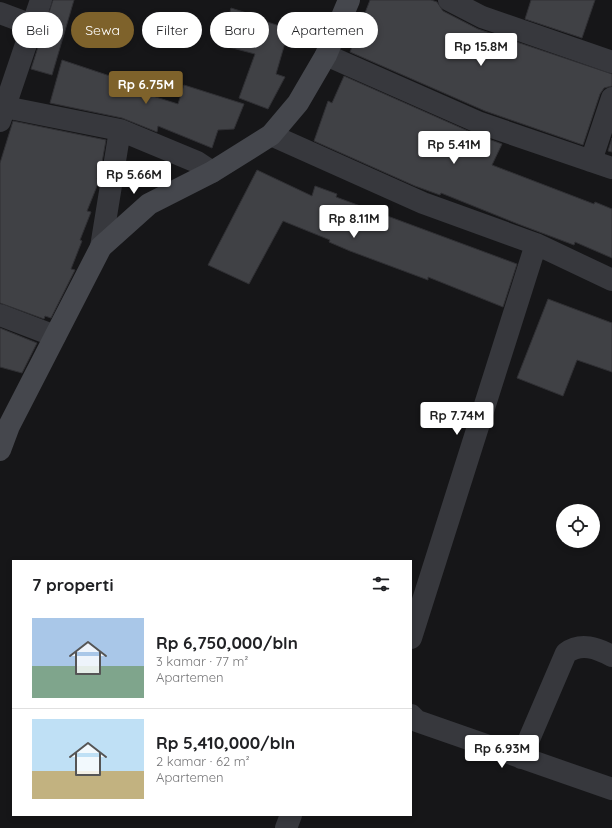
<!DOCTYPE html>
<html lang="id">
<head>
<meta charset="utf-8">
<style>
	:root { --surface:#fff; --page:#f6f6f6; --text:#202124; --muted:#757577; --line:#e0e0e0; --accent:#7e622b }
	body { margin:0; font-family:Quicksand,sans-serif; background:var(--page); color:var(--text); height:100vh; display:flex; flex-direction:column; font-size:15px; white-space:nowrap }
	* { box-sizing:border-box; margin:0 }
	p { font-size:13px; color:var(--muted) }
	.icon { flex:none; width:22px; height:22px; fill:none; stroke:currentColor; stroke-width:2; stroke-linecap:round; stroke-linejoin:round }
	.map { position:relative; flex:1; overflow:hidden }
	.sheet { position:absolute; left:12px; top:560px; width:400px; height:256px; display:flex; flex-direction:column; background:var(--surface); border-radius:0px; box-shadow:0 2px 6px #0003 }
	.sheet>* { flex:none }
	.hud { position:absolute; left:12px; top:12px; width:400px; height:36px; display:flex; gap:8px }
	.fabs { position:absolute; left:556px; top:504px; display:grid; gap:8px }
	.fabs a { display:grid; place-items:center; width:44px; height:44px; border-radius:50%; background:var(--surface); box-shadow:0 2px 6px #0003; font-size:20px }
	.price { position:absolute; translate:-50% -34px; padding:0 9px; border-radius:4px; background:#fff; color:#222; font-size:13px; line-height:26px; filter:drop-shadow(0 1px 2px #0008) }
	.price::after { content:''; position:absolute; left:50%; top:24px; width:12px; height:9px; margin-left:-6px; background:inherit; clip-path:polygon(0 0,100% 0,50% 100%) }
	.price.selected { background:var(--accent); color:#fff }
	ul { padding:0; list-style:none }
	li { display:flex; align-items:center; gap:12px; height:100px; padding:0 20px }
	li+li { border-top:1px solid var(--line) }
	li span { display:grid; place-items:center; flex:none; width:112px; height:80px; border-radius:0px; color:#555 }
	li>.icon { margin-inline-start:auto }
	span .icon { width:48px; height:48px; fill:#fffc; stroke-width:1 }
	li b { font-size:17px }
	h2 { display:flex; justify-content:space-between; align-items:center; height:48px; padding:0 20px; font-size:17px }
	.pill { padding:0 14px; border-radius:18px; background:var(--surface); box-shadow:0 2px 6px #0003; font-size:14px; line-height:36px }
	.pill.selected { background:var(--accent); color:#fff }
	.map>svg:first-child { display:block }
	.building { fill:#404145; stroke:#303034 }
	.lines { fill:none; stroke-linecap:round; stroke-linejoin:round }
	.street { stroke:#37383d; stroke-width:22 }
	.secondary { stroke:#45474d; stroke-width:22 }
</style>
</head>
<body>
<div class="map">
<svg width="612" height="828" viewBox="0 0 612 828">
	<rect width="100%" height="100%" fill="#161618"/>
	<path class="building" d="M53 0H74L52 75 31 69Z
		M370 0H431L437 2 443 11 478 29 612 74V86L604 88 600 94 583 145 485 111 350 52Z
		M531 0H595L582 38 525 19Z
		M231 8 253 15 252 17 289 29 276 74 285 77 268 109 239 98 255 54 221 45Z
		M62 60 110 76V78L138 87 137 91 178 104 184 85 244 104 234 129 218 130 212 148 158 126 157 132 122 118 50 103Z
		M344 76 475 134 502 144 492 165 594 204 595 202 612 209V258L575 242 574 245 518 224 441 193 440 195 415 186 314 141 328 101 332 103Z
		M13 121 106 140 101 168 97 179 99 181 87 211 91 212 80 240 82 241 71 269 75 270 51 318 45 316 44 319 0 303V163Z
		M612 138V152L608 151Z
		M257 170 312 196 315 186 337 194 336 197 517 264 503 307 428 277V280L350 251 329 242 330 240 283 221 249 284 208 265Z
		M548 299 612 323V372L577 360 563 396 517 378Z
		M0 328 37 343 22 373 0 367Z"/>
	<g class="lines">
		<path class="street" d="M449 0 482 17 612 62
			M0 13 32 25
			M326 55 480 123 612 168
			M0 106 120 130 197 162 212 172
			M0 121 41 0
			M271 135 423 203 536 244 612 280
			M591 161 612 98
			M101 247 120 130
			M0 315 55 336
			M411 638 536 244
			M411 715 417 721 612 789
			M521 758 566 653C581 642 597 648 612 656
			M286 828 291 815"/>
		<path class="secondary" d="M0 450 9 426 101 247 149 204 212 172 271 135 298 103 326 55 349 0"/>
	</g>
</svg>
<div class="fabs">
<a><svg class="icon" aria-label="locate" viewBox="0 0 24 24"><circle cx="12" cy="12" r="6"/><path d="M12 2v4M12 18v4M2 12h4M18 12h4"/></svg></a>
</div>
<b class="price" style="left:481px;top:67px">Rp 15.8M</b>
<b class="price selected" style="left:146px;top:105px">Rp 6.75M</b>
<b class="price" style="left:454px;top:165px">Rp 5.41M</b>
<b class="price" style="left:134px;top:195px">Rp 5.66M</b>
<b class="price" style="left:354px;top:239px">Rp 8.11M</b>
<b class="price" style="left:457px;top:436px">Rp 7.74M</b>
<b class="price" style="left:502px;top:769px">Rp 6.93M</b>
<div class="hud">
<a class="pill">Beli</a>
<a class="pill selected">Sewa</a>
<a class="pill">Filter</a>
<a class="pill">Baru</a>
<a class="pill">Apartemen</a>
</div>
<section class="sheet">
<h2>7 properti<svg class="icon" aria-label="filters" viewBox="0 0 24 24"><path d="M4 7h16M4 17h16"/><circle cx="9" cy="7" r="2"/><circle cx="15" cy="17" r="2"/></svg></h2>
<ul>
<li><span style="background:linear-gradient(#a9c7e8 60%,#7fa58c 0)"><svg class="icon" aria-label="home" viewBox="0 0 24 24"><path d="M3 11l9-7 9 7M6 9v11h12V9"/></svg></span><div><b>Rp 6,750,000/bln</b><p>3 kamar · 77 m²</p><p>Apartemen</p></div></li>
<li><span style="background:linear-gradient(#bfe0f5 65%,#c2b280 0)"><svg class="icon" aria-label="home" viewBox="0 0 24 24"><path d="M3 11l9-7 9 7M6 9v11h12V9"/></svg></span><div><b>Rp 5,410,000/bln</b><p>2 kamar · 62 m²</p><p>Apartemen</p></div></li>
</ul>
</section>
</div>
</body>
</html>
